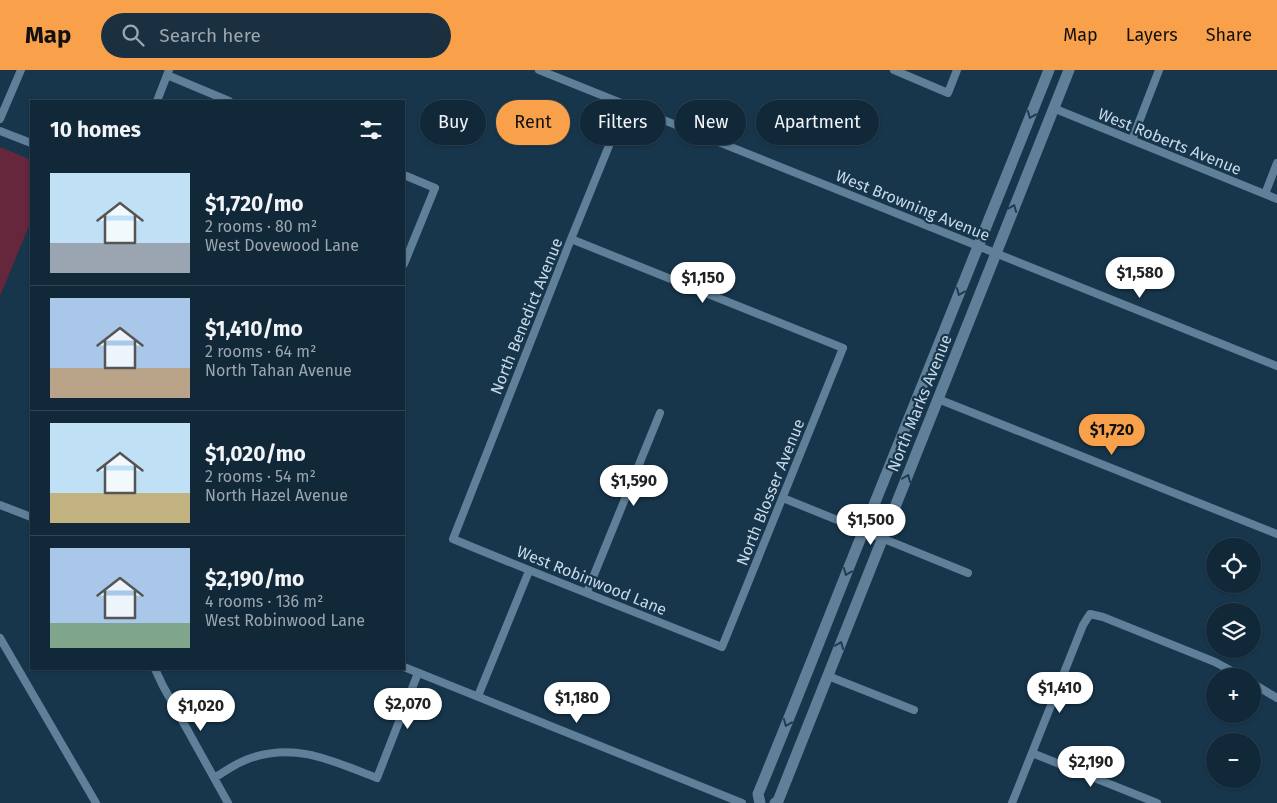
<!DOCTYPE html>
<html lang="en">
<head>
<meta charset="utf-8">
<style>
	:root { --surface:#112839; --page:#1a3041; --text:#f1f3f6; --muted:#9ca6ae; --line:#304453; --accent:#f8a14a }
	body { margin:0; font-family:"Fira Sans",sans-serif; background:var(--page); color:var(--text); height:100vh; display:flex; flex-direction:column; font-size:19px; white-space:nowrap }
	* { box-sizing:border-box; margin:0 }
	p { font-size:16px; color:var(--muted) }
	.icon { flex:none; width:28px; height:28px; fill:none; stroke:currentColor; stroke-width:2; stroke-linecap:round; stroke-linejoin:round }
	.map { position:relative; flex:1; overflow:hidden }
	.panel { position:absolute; left:30px; top:30px; width:375px; height:570px; display:flex; flex-direction:column; background:var(--surface); border-radius:0px; box-shadow:0 1px 4px #0004,0 0 0 1px var(--line) }
	.panel>* { flex:none }
	.hud { position:absolute; left:420px; top:30px; width:475px; height:45px; display:flex; gap:10px }
	.buttons { position:absolute; left:1206px; top:468px; display:grid; gap:10px }
	.buttons a { display:grid; place-items:center; width:55px; height:55px; border-radius:50%; background:var(--surface); box-shadow:0 1px 4px #0004,0 0 0 1px var(--line); font-size:25px }
	.price { position:absolute; translate:-50% -42px; padding:0 11px; border-radius:18px; background:#fff; color:#222; font-size:16px; line-height:32px; filter:drop-shadow(0 1px 2px #0008) }
	.price::after { content:''; position:absolute; left:50%; top:30px; width:15px; height:11px; margin-left:-8px; background:inherit; clip-path:polygon(0 0,100% 0,50% 100%) }
	.price.on { background:var(--accent); color:#111 }
	ul { padding:0; list-style:none }
	li { display:flex; align-items:center; gap:15px; height:125px; padding:0 20px }
	li+li { border-top:1px solid var(--line) }
	li span { display:grid; place-items:center; flex:none; width:140px; height:100px; border-radius:0px; color:#555 }
	li>.icon { margin-inline-start:auto }
	span .icon { width:60px; height:60px; fill:#fffc; stroke-width:1 }
	li b { font-size:21px }
	h2 { display:flex; justify-content:space-between; align-items:center; height:60px; padding:0 20px; font-size:21px }
	.chip { padding:0 18px; border-radius:22px; background:var(--surface); box-shadow:0 1px 4px #0004,0 0 0 1px var(--line); font-size:18px; line-height:45px }
	.chip.on { background:var(--accent); color:#111 }
	header { display:flex; align-items:center; gap:30px; box-sizing:border-box; height:70px; padding:0 25px; background:var(--accent); color:#111 }
	header strong { font-size:24px }
	nav { display:flex; gap:28px; margin-inline-start:auto; font-size:18px }
	.search { width:350px; height:45px; background:var(--page); display:flex; align-items:center; gap:12px; box-sizing:border-box; padding:0 18px; border-radius:28px; color:var(--muted); font-size:19px }
	.map>svg:first-child { display:block }
	.green { fill:#66263b }
	.lines { fill:none; stroke-linecap:round; stroke-linejoin:round }
	.minor { stroke:#608099; stroke-width:8 }
	.secondary { stroke:#608099; stroke-width:11 }
	.oneway { stroke:#1e3d54 }
	.labels { text-anchor:middle; stroke-width:4.5; stroke-linejoin:round; paint-order:stroke }
	.street-label { font-size:16px; fill:#c8d9e7; stroke:#17364c }
</style>
</head>
<body>
<header>
<strong>Map</strong>
<div class="search"><svg class="icon" aria-label="search" viewBox="0 0 24 24"><circle cx="10" cy="10" r="6"/><path d="M15 15l6 6"/></svg>Search here</div>
<nav><a>Map</a><a>Layers</a><a>Share</a></nav>
</header>
<div class="map">
<svg width="1277" height="733" viewBox="0 0 1277 733">
	<rect width="100%" height="100%" fill="#17364c"/>
	<path class="green" d="M0 77 31 90V151L0 226Z"/>
	<g class="lines">
		<path class="minor" d="M539 0 1277 296
			M894 0 948 23 957 0
			M167 5 229 31
			M157 31 169 0
			M1053 38 1277 129
			M0 49 21 0
			M0 61 31 73
			M1132 70 1159 0
			M404 105 435 118 404 194
			M1265 124 1277 93
			M571 169 843 278 722 577C632 541 542 506 453 469L571 169 626 34
			M938 329 1277 464
			M783 428 968 503
			M0 435 31 447
			M587 522 660 343
			M0 568 96 733
			M404 597 742 733
			M155 599 163 616 228 733
			M828 606 914 640
			M1252 613 1277 628
			M478 626 529 501
			M1032 683 1157 733
			M214 708C226 701 237 692 251 688 297 672 335 692 377 708L418 603
			M1012 733 1083 555 1090 544 1103 547 1215 592 1241 606"/>
		<path class="secondary" d="M760 733 758 724C794 637 828 549 863 462 925 308 988 154 1049 0
			M775 733 778 731 1069 0"/>
	</g>
	<defs><path id="oneway-chevron" d="M-2-3.5L2.5 0L-2 3.5" fill="none" stroke-width="1.6" stroke-linecap="round" stroke-linejoin="round" transform="scale(1.25)"/></defs>
	<g class="oneway">
		<use href="#oneway-chevron" transform="translate(1031 45) rotate(112)"/>
		<use href="#oneway-chevron" transform="translate(1013 138) rotate(-68)"/>
		<use href="#oneway-chevron" transform="translate(960 222) rotate(112)"/>
		<use href="#oneway-chevron" transform="translate(907 408) rotate(-68)"/>
		<use href="#oneway-chevron" transform="translate(847 502) rotate(112)"/>
		<use href="#oneway-chevron" transform="translate(840 575) rotate(-68)"/>
		<use href="#oneway-chevron" transform="translate(787 653) rotate(112)"/>
	</g>
	<g class="labels">
		<g class="street-label">
			<text transform="translate(1170 71) rotate(22)" y="6">West Roberts Avenue</text>
			<text transform="translate(913 135) rotate(22)" y="6">West Browning Avenue</text>
			<text transform="translate(526 246) rotate(-68)" y="6">North Benedict Avenue</text>
			<text transform="translate(919 333) rotate(-68)" y="6">North Marks Avenue</text>
			<text transform="translate(770 422) rotate(-68)" y="6">North Blosser Avenue</text>
			<text transform="translate(592 510) rotate(22)" y="6">West Robinwood Lane</text>
		</g>
	</g>
</svg>
<div class="buttons">
<a><svg class="icon" aria-label="locate" viewBox="0 0 24 24"><circle cx="12" cy="12" r="6"/><path d="M12 2v4M12 18v4M2 12h4M18 12h4"/></svg></a>
<a><svg class="icon" aria-label="layers" viewBox="0 0 24 24"><path d="M12 4l9 5-9 5-9-5zM3 14l9 5 9-5"/></svg></a>
<a>+</a>
<a>−</a>
</div>
<b class="price" style="left:1140px;top:229px">$1,580</b>
<b class="price" style="left:703px;top:234px">$1,150</b>
<b class="price on" style="left:1112px;top:386px">$1,720</b>
<b class="price" style="left:634px;top:437px">$1,590</b>
<b class="price" style="left:871px;top:476px">$1,500</b>
<b class="price" style="left:1060px;top:644px">$1,410</b>
<b class="price" style="left:577px;top:654px">$1,180</b>
<b class="price" style="left:408px;top:660px">$2,070</b>
<b class="price" style="left:201px;top:662px">$1,020</b>
<b class="price" style="left:1091px;top:718px">$2,190</b>
<div class="hud">
<a class="chip">Buy</a>
<a class="chip on">Rent</a>
<a class="chip">Filters</a>
<a class="chip">New</a>
<a class="chip">Apartment</a>
</div>
<section class="panel">
<h2>10 homes<svg class="icon" aria-label="filters" viewBox="0 0 24 24"><path d="M4 7h16M4 17h16"/><circle cx="9" cy="7" r="2"/><circle cx="15" cy="17" r="2"/></svg></h2>
<ul>
<li><span style="background:linear-gradient(#bfe0f5 70%,#9aa5b1 0)"><svg class="icon" aria-label="home" viewBox="0 0 24 24"><path d="M3 11l9-7 9 7M6 9v11h12V9"/></svg></span><div><b>$1,720/mo</b><p>2 rooms · 80 m²</p><p>West Dovewood Lane</p></div></li>
<li><span style="background:linear-gradient(#a9c7e8 70%,#b9a48a 0)"><svg class="icon" aria-label="home" viewBox="0 0 24 24"><path d="M3 11l9-7 9 7M6 9v11h12V9"/></svg></span><div><b>$1,410/mo</b><p>2 rooms · 64 m²</p><p>North Tahan Avenue</p></div></li>
<li><span style="background:linear-gradient(#bfe0f5 70%,#c2b280 0)"><svg class="icon" aria-label="home" viewBox="0 0 24 24"><path d="M3 11l9-7 9 7M6 9v11h12V9"/></svg></span><div><b>$1,020/mo</b><p>2 rooms · 54 m²</p><p>North Hazel Avenue</p></div></li>
<li><span style="background:linear-gradient(#a9c7e8 75%,#7fa58c 0)"><svg class="icon" aria-label="home" viewBox="0 0 24 24"><path d="M3 11l9-7 9 7M6 9v11h12V9"/></svg></span><div><b>$2,190/mo</b><p>4 rooms · 136 m²</p><p>West Robinwood Lane</p></div></li>
</ul>
</section>
</div>
</body>
</html>
